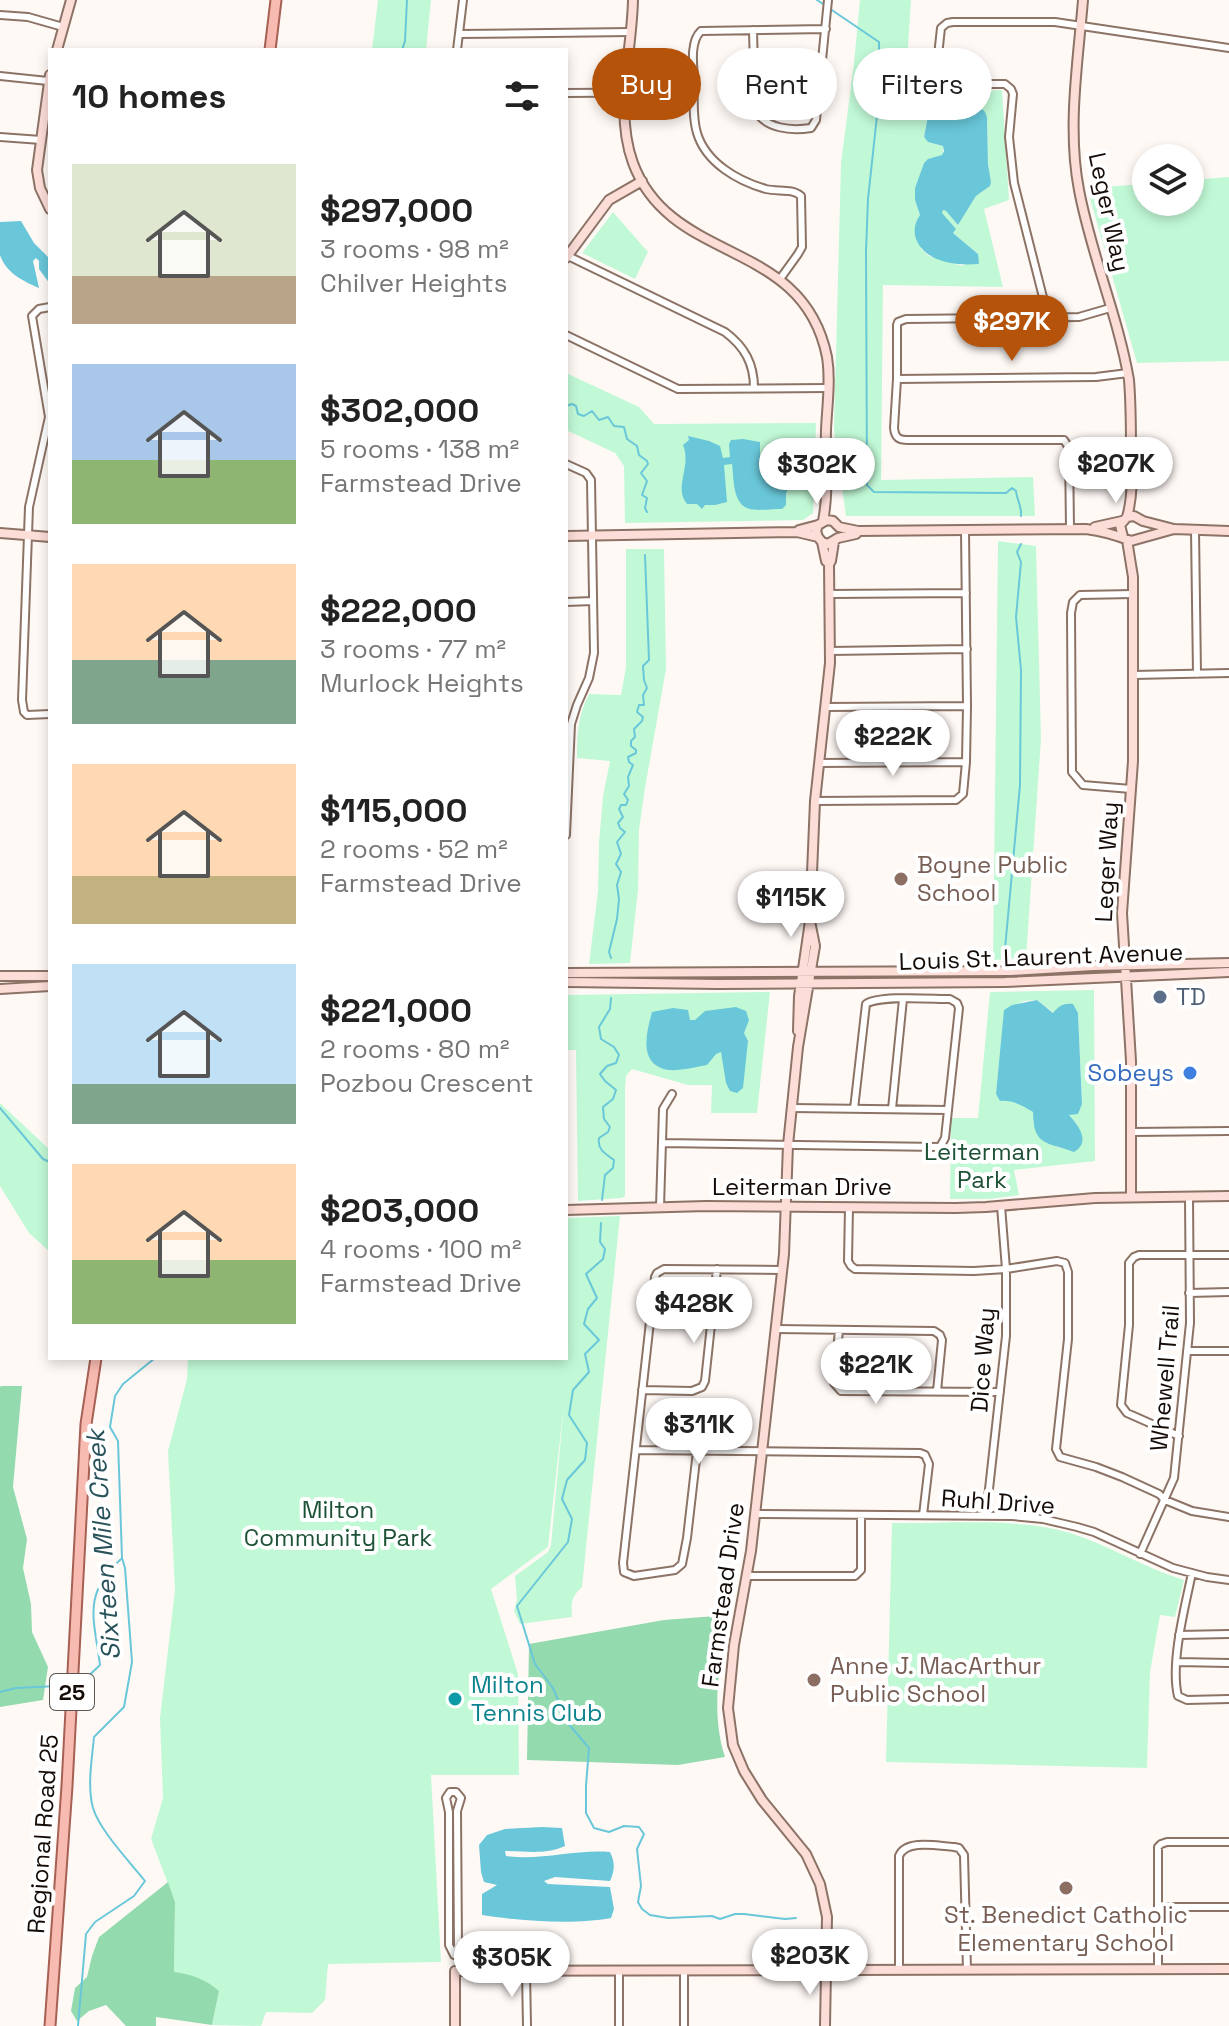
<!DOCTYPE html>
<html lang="en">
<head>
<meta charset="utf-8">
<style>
	:root { --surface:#fff; --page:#f2f2f2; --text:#222; --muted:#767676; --accent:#b45309 }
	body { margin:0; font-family:"Space Grotesk",sans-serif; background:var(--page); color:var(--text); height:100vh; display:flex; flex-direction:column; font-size:30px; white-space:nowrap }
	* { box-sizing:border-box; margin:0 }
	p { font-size:26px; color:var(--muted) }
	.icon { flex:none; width:44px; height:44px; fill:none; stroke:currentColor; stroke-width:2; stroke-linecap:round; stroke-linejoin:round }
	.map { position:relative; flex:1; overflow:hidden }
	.drawer { position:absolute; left:48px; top:48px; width:520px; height:1312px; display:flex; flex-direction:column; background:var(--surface); border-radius:0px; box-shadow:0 4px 12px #0003 }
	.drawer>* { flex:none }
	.top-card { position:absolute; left:592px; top:48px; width:516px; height:72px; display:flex; gap:16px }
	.tools { position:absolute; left:1132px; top:144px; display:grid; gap:16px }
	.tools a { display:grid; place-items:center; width:72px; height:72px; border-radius:50%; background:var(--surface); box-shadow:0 4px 12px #0003; font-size:40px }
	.price { position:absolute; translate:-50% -68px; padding:0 18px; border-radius:28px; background:#fff; color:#222; font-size:26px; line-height:52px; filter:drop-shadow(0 2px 4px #0008) }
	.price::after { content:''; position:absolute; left:50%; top:48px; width:24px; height:18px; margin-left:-12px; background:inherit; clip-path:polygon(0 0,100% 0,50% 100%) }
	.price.selected { background:var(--accent); color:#fff }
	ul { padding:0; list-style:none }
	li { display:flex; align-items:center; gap:24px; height:200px; padding:0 24px }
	li span { display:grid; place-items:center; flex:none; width:224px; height:160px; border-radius:0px; color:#555 }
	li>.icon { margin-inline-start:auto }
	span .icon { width:96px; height:96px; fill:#fffc; stroke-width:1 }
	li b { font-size:34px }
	h2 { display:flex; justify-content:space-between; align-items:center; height:96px; padding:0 24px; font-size:34px }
	.pill { padding:0 28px; border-radius:36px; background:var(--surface); box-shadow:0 4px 12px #0003; font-size:28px; line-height:72px }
	.pill.selected { background:var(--accent); color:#fff }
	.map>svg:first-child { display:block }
	.green { fill:#c1f9d6; fill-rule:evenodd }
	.forest { fill:#94daaf }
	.water { fill:#69c7d9 }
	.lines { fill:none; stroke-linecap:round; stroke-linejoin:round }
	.stream { stroke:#69c7d9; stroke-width:2 }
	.street-casing { stroke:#8c7366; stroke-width:10 }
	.secondary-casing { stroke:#8c7366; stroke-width:12 }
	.primary-casing { stroke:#a66054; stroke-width:13 }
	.street { stroke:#fff; stroke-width:6 }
	.secondary { stroke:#fcddd8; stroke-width:8 }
	.primary { stroke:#f8bbb1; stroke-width:9 }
	.education-dot { fill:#8d6e63; stroke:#fff; stroke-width:3 }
	.service-dot { fill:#5c6f8a; stroke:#fff; stroke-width:3 }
	.shop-dot { fill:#3f7fe0; stroke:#fff; stroke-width:3 }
	.culture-dot { fill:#0f9aa8; stroke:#fff; stroke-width:3 }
	.labels { text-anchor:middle; stroke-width:8; stroke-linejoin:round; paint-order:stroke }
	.shield { fill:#fff; stroke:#5b5552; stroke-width:2 }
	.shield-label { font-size:22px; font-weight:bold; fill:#150c08 }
	.street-label { font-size:24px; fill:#150c08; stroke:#fff }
	.education-label { font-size:24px; fill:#785e54; stroke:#fff; text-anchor:start }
	.service-label { font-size:24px; fill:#4e5e75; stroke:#fff; text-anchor:start }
	.shop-label { font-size:24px; fill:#366cbe; stroke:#fff; text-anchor:end }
	.park-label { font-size:24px; fill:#1d5135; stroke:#fff }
	.culture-label { font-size:24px; fill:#0d838f; stroke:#fff; text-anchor:start }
	.water-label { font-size:26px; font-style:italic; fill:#29535b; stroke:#fff }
</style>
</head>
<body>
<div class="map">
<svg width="1229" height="2026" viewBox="0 0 1229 2026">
	<rect width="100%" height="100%" fill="#fff9f6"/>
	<path class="green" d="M378 0H431L426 50H372Z
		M860 0H911L905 94 1002 90 1009 200 984 209 1003 287 883 285 881 480 1033 477 1035 516H846L834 430 841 163 854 63ZM929 111 987 117 988 164 991 182 990 186 976 196 958 225 946 211 943 210 941 214 955 228 952 232 978 254 962 266 929 256 921 249 920 215 915 200V189L924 163 929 159 943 155V146L928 142 924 137Z
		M1229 177V361L1137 363 1087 188 1146 184V202H1190V180Z
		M613 212 648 252 635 279 582 253Z
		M566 373 639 407 654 424 816 423 813 513 803 520 625 523 624 466 615 453 566 430Z
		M998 541 1036 546 1041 739 1026 958 993 960Z
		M626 549H664L666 669 645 788 639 830 638 890 630 963 589 964 598 891 599 843 603 796 610 761 577 758C577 734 578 715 589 694L621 695 626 667Z
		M1094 990 1095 1161 1014 1170 1019 1195 989 1199H950L951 1118H978L990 992ZM1037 1000 1054 1013H1078L1082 1104 1069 1115 1077 1124 1074 1151 1057 1147 1033 1123V1112L1024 1106 996 1094 1005 1010 1024 1001Z
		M770 992 757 1113H711L712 1085H688L632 1069 626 1076 625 1089V1196L622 1198 578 1201 576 1050H566V995Z
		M0 1103 50 1150V1252L29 1233 0 1186Z
		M620 1216 582 1587C571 1597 571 1603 572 1617L520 1624 514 1611 517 1600 515 1576 548 1552 551 1545 564 1404 548 1547 491 1589 518 1674 519 1775H431L441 1962 328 1964 325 2000 312 2013 266 2012 261 2026 212 2025 219 1991 174 1973 175 1902 151 1839 163 1798 160 1718 175 1590 168 1451 187 1379 188 1358H566V1218Z
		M892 1523C947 1524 1017 1517 1070 1533 1109 1545 1144 1568 1184 1580L1175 1617 1160 1615 1150 1672 1147 1768 886 1762Z"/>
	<path class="forest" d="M1 1386H22L13 1487 27 1539 23 1568 31 1604 32 1632 48 1667 43 1700 0 1707V1387Z
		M728 1615C720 1662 710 1711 725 1757L678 1765 527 1760 529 1644 664 1620Z
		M168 1882 175 1902 174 1972C191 1974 205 1979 219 1991L212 2025 156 2017V2026H126L106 2005 89 2011 77 2021 71 2011 75 1988 87 1977 92 1956 99 1937Z"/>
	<path class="water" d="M943 107 981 108 985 112 987 117 988 164 991 182 990 186 976 196 958 225 946 211 943 210 942 213 956 229 953 233 978 254 979 263 978 264C956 266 925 262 916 239 913 230 915 222 920 215L915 200V188L924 163 928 159 942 155 944 151 943 146 928 142 924 137 929 111Z
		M21 221 34 243 50 259V284L39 269V261L36 258 33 261 39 288C23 281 6 273 0 255 0 246 0 232 0 222Z
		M688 436 709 441 720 446 723 458 730 457 729 444 731 440 743 439 760 442V462L764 468 769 465V443L775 440 792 441 798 446 803 473 800 479 790 485 786 493V505L782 509C773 509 757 511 750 509 732 505 734 478 732 464L724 465 727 502 715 505H705L702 509 697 504H687C673 487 692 467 683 445L689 440Z
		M1037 1000 1053 1013C1059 1006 1063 1003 1073 1004L1078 1013 1082 1104 1078 1114 1069 1115C1079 1126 1091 1142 1074 1152 1047 1142 1033 1146 1033 1112 1022 1105 1012 1100 1000 1101L996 1094 1004 1010 1012 1005Z
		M736 1007 746 1011 749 1020 744 1033 748 1041 743 1088 737 1093 730 1091 726 1083 721 1052 716 1054 707 1065C696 1067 680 1071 669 1070 638 1065 646 1034 652 1012L673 1008 688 1010 690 1020H695L705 1011Z
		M542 1827 562 1828 565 1846C546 1855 525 1851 505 1851L506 1856C541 1861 575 1849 610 1852 615 1862 615 1870 610 1881L555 1877 544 1881 548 1884 610 1887 614 1909 611 1918C574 1925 520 1921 482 1915V1894L497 1885 484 1882 481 1872 479 1845 487 1835 505 1829Z"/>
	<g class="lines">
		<path class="stream" d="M817 0 879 42V97L868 199 866 251 867 485 874 492 1006 493 1012 488 1016 491C1017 500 1022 507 1021 516
			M402 50 405 41 407 0
			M566 406 572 404 576 406 578 414 584 416 592 411 599 420 608 417 614 426 624 427 627 439 637 446 639 455 647 461 648 464 641 473 647 481 642 495 647 498 645 508 647 512
			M1005 949 1020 785 1021 670 1016 617 1021 562 1017 552 1021 544
			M611 958 609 952 617 919 619 899 617 885 621 872 616 864 621 854 617 842 625 832 620 828 618 823 623 817 619 809 621 805H626L628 800 624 794 629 786 628 777 633 765 629 762 628 757 636 753V750L631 746V741L635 737 634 729 642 721 643 717 637 712 639 705H644L643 695 647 688 644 680 643 666 649 660 645 555
			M0 1108 43 1159 50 1162
			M602 1200 605 1175 613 1168 614 1160C606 1154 597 1150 599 1138L608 1132 610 1127 604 1119 603 1107 613 1099 616 1090 605 1081 600 1074 607 1066 616 1063 619 1055 614 1047 601 1039 599 1027 610 1009 611 998
			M601 1223 600 1242 605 1249 603 1259 586 1274 597 1298 588 1309 584 1324 599 1340 585 1354 589 1372 573 1390 569 1415 587 1443 585 1460 567 1480 562 1499 572 1519 568 1542 517 1606 535 1664 553 1688 567 1722 589 1748 586 1786V1813L594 1828 609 1832 624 1826 639 1827 644 1834 637 1849 641 1886 638 1902 642 1909 650 1915 668 1918 712 1916 720 1919 735 1914H744L785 1919 796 1918
			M81 1683 100 1665C94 1618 82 1595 121 1559
			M0 1692 16 1688 57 1686
			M78 2026 86 1934 95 1922 134 1896 145 1881C130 1862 100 1831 93 1808 87 1786 92 1759 94 1737L124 1707 132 1662 125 1568 122 1558 118 1441 110 1427 115 1396 123 1384 155 1358"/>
		<defs>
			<path id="street" d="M0 15 28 17 63 27
				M753 30 755 110C766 129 791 131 811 128L816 120 828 0
				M459 34 631 32
				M457 50 463 0
				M0 76 48 81
				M566 93 694 92
				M0 137 41 140
				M566 255 725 332C745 347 754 364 754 388
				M780 279 798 254 802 247 801 196C792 188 778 192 766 189 738 181 706 163 697 133 692 116 694 96 694 78 693 64 690 41 701 31L826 29
				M50 307 39 309 32 316 49 417 29 507 22 700 24 712 27 715 50 714
				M1048 317 1014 183 1009 137 1013 94 1011 89 1005 84H949L939 80 936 74 941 28 947 23 953 22H1055L1229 48
				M566 335 678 389 828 388
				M897 379 1096 377 1128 373
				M566 464 586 473 591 480 594 653 589 678 577 705 571 724 566 835
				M1070 529 1069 448 1064 440H908C899 440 895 438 894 428L897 379V325L898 322 906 319 1079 317 1110 308
				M1195 530 1197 674
				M829 594 966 593
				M566 602 593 601
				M830 651 967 649
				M1133 675 1229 673
				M826 707 967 706
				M819 763 966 762
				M1131 789 1083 785 1072 772 1071 613 1073 602 1080 595 1133 594
				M815 801 956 800 963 794 966 762 967 706 965 530
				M792 1108 948 1110
				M892 1109 903 999
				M1132 1132 1229 1131
				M662 1143 940 1147 945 1138 959 1008 957 1003 950 999C931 999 879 995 866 1004L854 1109
				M660 1207 663 1109 672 1094
				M849 1207 848 1261 851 1266 855 1269 974 1271 1006 1269 1057 1261 1065 1263 1068 1272V1339L1056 1449 1060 1457 1096 1467 1122 1477 1159 1494 1165 1500 1192 1511 1229 1517
				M1189 1293 1229 1292
				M776 1329 934 1331 940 1335 942 1340 937 1391
				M839 1330 834 1383 841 1391 1000 1392
				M1187 1351H1229
				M642 1390 692 1391 702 1387 705 1381 717 1269
				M1179 1436 1127 1413 1121 1405 1129 1325V1263L1134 1257 1139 1255H1229
				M636 1450 920 1453 925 1455 929 1464 923 1515
				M697 1451 687 1538 682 1564 675 1570 634 1576 624 1572 623 1563 655 1277 657 1273 664 1269 782 1270
				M755 1514 1012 1516 1043 1519 1077 1527 1094 1532 1173 1568 1207 1577 1229 1580
				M986 1516 1006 1336V1269L1001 1206
				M1140 1554 1174 1478 1190 1323 1189 1197
				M1192 1573C1185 1607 1170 1663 1178 1696L1187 1700 1229 1699
				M746 1576H855L861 1570V1515
				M1179 1635 1229 1634
				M1177 1662 1229 1663
				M450 1792H456L461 1798 457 1811 458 1946 454 1955 449 1945V1812L446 1798Z
				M1158 1907H1229
				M899 1969V1856C906 1839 938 1846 954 1847L959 1848 964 1855 967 1970
				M1158 1969V1847L1161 1844 1167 1842H1229
				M684 1970V2026
				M526 1971 527 2026
				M619 1971V2026"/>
			<path id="secondary" d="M633 0C632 53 614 111 633 163 671 266 803 237 827 357 831 381 827 406 826 430 825 460 829 491 823 521
				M1083 0C1078 62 1067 128 1079 190 1091 254 1118 316 1129 380 1131 404 1131 428 1131 452 1132 473 1133 496 1127 517
				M57 50 71 0
				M50 75 37 170 40 188 50 209
				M566 258 609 200 642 181
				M1095 527 1122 521
				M797 532 799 530 818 525
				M0 533 50 537
				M566 536 797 532 818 537 822 542 828 544 838 538 856 534 858 531
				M818 537 816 531 818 525 827 520 833 521 839 527 858 531 1086 529C1103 531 1116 535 1131 541L1174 529
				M1123 537 1120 525 1127 517 1134 516 1143 521 1174 529 1229 531
				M1127 540 1133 577V761L1122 913 1131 1061V1196
				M822 542 826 561 829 564
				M810 921 815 946 798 1047 788 1145 784 1254 751 1551 734 1645 728 1708 733 1745 744 1771 762 1800 806 1854 820 1884 827 1917 825 2026
				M566 973 1011 971 1093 966 1229 963
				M0 976H50
				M566 982 718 984 1005 982 1229 972
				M0 989 50 986
				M798 1031 799 996 810 921 815 801 830 663 829 564 831 561 834 542
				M566 1210 706 1206 956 1208 986 1207 1095 1198 1229 1196
				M455 2026V1971L1229 1969"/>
			<path id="primary" d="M270 50 276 0
				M50 2026 67 1786 86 1424 96 1358"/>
		</defs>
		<use href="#street" class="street-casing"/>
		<use href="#secondary" class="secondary-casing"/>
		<use href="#primary" class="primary-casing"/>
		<use href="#street" class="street"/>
		<use href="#secondary" class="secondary"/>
		<use href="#primary" class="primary"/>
	</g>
	<g class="education-dot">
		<circle cx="901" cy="879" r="8"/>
		<circle cx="814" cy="1680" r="8"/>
		<circle cx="1066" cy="1888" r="8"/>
	</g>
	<circle class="service-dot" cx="1160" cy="997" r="8"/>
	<circle class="shop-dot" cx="1190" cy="1073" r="8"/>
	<circle class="culture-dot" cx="455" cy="1699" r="8"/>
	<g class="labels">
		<rect class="shield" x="50" y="1674" width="44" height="36" rx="6"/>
		<g class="shield-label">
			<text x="72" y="1700">25</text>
		</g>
		<g class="street-label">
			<text transform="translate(1109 212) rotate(78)" y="8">Leger Way</text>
			<text transform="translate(1107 862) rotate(-87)" y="8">Leger Way</text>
			<text transform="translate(1041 957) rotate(-2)" y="8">Louis St. Laurent Avenue</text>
			<text x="802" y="1195">Leiterman Drive</text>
			<text transform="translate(983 1360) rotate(-86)" y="8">Dice Way</text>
			<text transform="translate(1165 1378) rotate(-85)" y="8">Whewell Trail</text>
			<text transform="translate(998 1502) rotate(4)" y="8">Ruhl Drive</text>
			<text transform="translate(723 1595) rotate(-82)" y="8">Farmstead Drive</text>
			<text transform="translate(43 1834) rotate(-86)" y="8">Regional Road 25</text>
		</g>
		<g class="education-label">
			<text x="917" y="873">Boyne Public<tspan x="917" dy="28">School</tspan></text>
			<text x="830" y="1674">Anne J. MacArthur<tspan x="830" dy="28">Public School</tspan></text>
			<text x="1066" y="1923" text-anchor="middle">St. Benedict Catholic<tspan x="1066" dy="28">Elementary School</tspan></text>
		</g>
		<g class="service-label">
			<text x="1176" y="1005">TD</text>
		</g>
		<g class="shop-label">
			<text x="1174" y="1081">Sobeys</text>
		</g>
		<g class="park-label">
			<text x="982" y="1160">Leiterman<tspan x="982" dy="28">Park</tspan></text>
			<text x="338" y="1518">Milton<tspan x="338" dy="28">Community Park</tspan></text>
		</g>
		<g class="culture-label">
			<text x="471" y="1693">Milton<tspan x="471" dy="28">Tennis Club</tspan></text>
		</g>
		<g class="water-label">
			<text transform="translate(103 1545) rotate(-94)" y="9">Sixteen Mile Creek</text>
		</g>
	</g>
</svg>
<div class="tools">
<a><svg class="icon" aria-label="layers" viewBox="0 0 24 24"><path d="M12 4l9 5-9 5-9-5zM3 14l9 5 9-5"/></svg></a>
</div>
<b class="price selected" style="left:1012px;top:363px">$297K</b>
<b class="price" style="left:1116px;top:505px">$207K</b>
<b class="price" style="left:817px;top:506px">$302K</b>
<b class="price" style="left:893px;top:778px">$222K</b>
<b class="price" style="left:791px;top:939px">$115K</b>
<b class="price" style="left:694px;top:1345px">$428K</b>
<b class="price" style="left:876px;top:1406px">$221K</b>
<b class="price" style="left:699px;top:1466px">$311K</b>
<b class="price" style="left:810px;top:1997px">$203K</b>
<b class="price" style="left:512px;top:1999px">$305K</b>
<div class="top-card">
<a class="pill selected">Buy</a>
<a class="pill">Rent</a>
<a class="pill">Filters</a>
</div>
<section class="drawer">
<h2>10 homes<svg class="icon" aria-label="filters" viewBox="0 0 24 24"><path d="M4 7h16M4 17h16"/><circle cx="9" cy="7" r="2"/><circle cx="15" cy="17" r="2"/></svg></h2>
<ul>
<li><span style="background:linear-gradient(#dfe7d0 70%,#b9a48a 0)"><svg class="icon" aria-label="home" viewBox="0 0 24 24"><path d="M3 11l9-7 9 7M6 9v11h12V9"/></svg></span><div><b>$297,000</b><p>3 rooms · 98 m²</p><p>Chilver Heights</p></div></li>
<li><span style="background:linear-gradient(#a9c7e8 60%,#8fb573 0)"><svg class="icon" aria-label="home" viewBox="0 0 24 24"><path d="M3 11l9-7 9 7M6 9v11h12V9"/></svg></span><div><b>$302,000</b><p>5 rooms · 138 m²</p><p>Farmstead Drive</p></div></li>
<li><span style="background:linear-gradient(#ffd9b3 60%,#7fa58c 0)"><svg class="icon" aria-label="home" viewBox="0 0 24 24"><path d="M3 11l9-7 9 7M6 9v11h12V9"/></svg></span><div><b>$222,000</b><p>3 rooms · 77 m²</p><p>Murlock Heights</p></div></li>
<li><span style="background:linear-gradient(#ffd9b3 70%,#c2b280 0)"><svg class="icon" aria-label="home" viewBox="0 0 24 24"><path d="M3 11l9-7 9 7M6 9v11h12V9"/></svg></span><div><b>$115,000</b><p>2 rooms · 52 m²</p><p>Farmstead Drive</p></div></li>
<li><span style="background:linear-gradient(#bfe0f5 75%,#7fa58c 0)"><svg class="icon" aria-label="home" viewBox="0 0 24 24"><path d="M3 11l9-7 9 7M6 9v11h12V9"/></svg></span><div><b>$221,000</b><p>2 rooms · 80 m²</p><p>Pozbou Crescent</p></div></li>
<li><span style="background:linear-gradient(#ffd9b3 60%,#8fb573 0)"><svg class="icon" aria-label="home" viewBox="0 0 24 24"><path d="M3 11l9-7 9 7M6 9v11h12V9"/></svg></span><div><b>$203,000</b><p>4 rooms · 100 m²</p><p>Farmstead Drive</p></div></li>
</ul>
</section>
</div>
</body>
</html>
